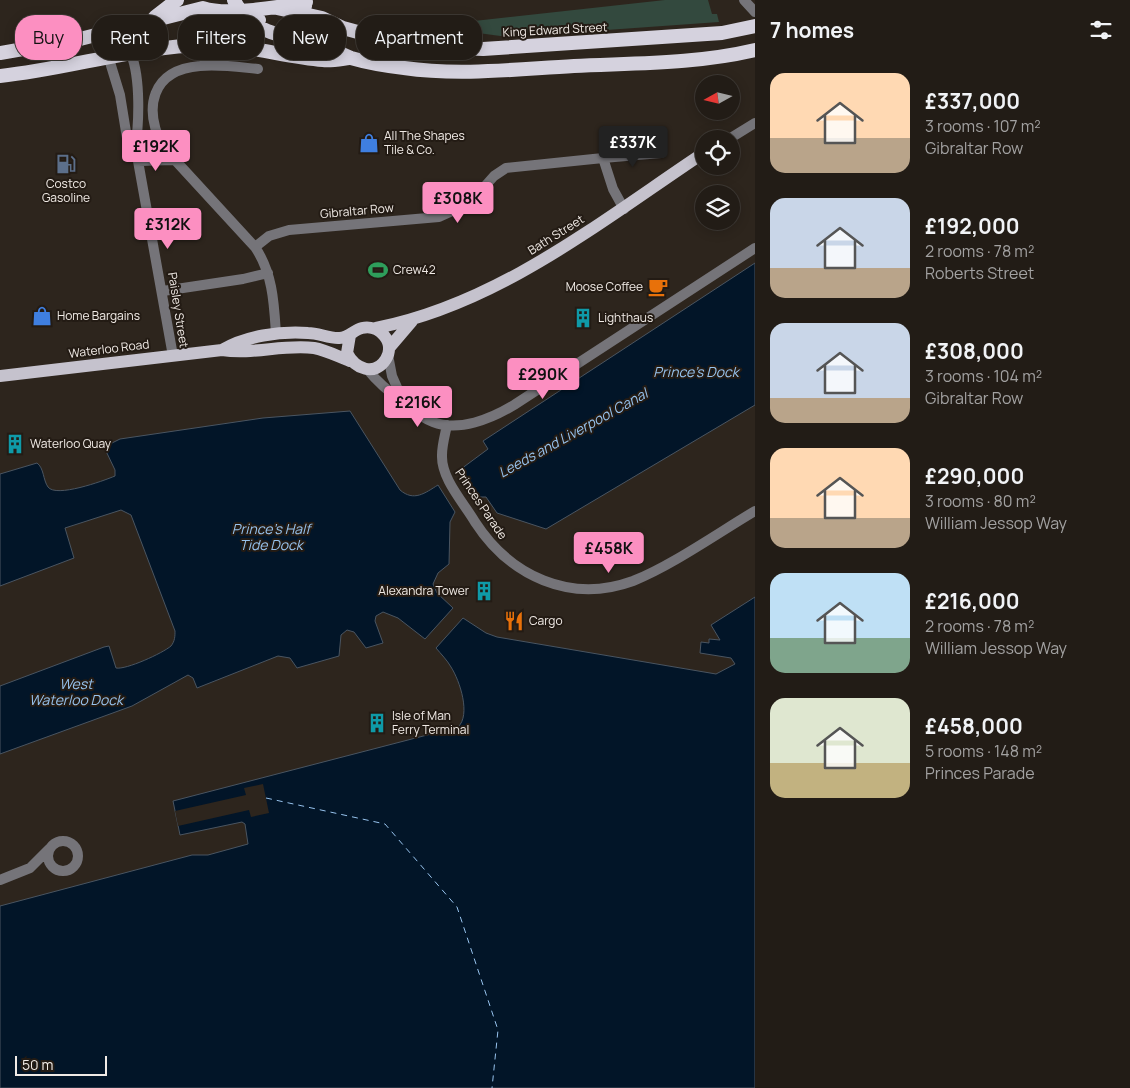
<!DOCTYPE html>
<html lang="en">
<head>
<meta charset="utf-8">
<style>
	:root { --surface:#221c16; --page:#2a251f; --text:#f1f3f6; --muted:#a2a1a1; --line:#3f3a35; --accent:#fc8fc1 }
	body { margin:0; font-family:Manrope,sans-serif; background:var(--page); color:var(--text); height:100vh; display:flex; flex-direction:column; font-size:19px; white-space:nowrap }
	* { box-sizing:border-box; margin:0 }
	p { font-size:16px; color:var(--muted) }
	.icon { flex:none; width:28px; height:28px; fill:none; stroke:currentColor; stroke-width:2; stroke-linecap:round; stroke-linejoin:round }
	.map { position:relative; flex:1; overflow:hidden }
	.drawer { display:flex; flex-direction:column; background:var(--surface); width:375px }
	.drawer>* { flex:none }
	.top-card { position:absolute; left:15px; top:15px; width:475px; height:45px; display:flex; gap:10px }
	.needle { width:32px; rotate:262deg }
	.tools { position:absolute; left:695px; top:75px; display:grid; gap:10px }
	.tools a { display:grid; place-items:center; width:45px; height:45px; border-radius:50%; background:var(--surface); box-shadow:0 2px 12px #0003,0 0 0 1px var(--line); font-size:25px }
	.scale { position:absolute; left:15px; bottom:12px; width:92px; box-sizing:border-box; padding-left:5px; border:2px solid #f1ebe6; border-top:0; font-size:14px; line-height:18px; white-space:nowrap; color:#f1ebe6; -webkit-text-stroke:4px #231b14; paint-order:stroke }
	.price { position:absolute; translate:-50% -42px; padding:0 11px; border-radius:5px; background:var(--accent); color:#111; font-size:16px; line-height:32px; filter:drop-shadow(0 1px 2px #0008) }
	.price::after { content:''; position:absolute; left:50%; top:30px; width:15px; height:11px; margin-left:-8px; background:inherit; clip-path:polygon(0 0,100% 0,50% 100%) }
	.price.current { background:#222; color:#fff }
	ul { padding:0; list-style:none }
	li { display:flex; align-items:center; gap:15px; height:125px; padding:0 15px }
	li span { display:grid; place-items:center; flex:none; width:140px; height:100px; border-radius:15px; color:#555 }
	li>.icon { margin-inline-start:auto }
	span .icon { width:60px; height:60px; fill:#fffc; stroke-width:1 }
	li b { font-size:21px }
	h2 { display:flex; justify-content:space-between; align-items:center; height:60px; padding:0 15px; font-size:21px }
	.pill { padding:0 18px; border-radius:20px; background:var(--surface); box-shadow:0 2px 12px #0003,0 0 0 1px var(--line); font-size:18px; line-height:45px }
	.pill.current { background:var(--accent); color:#111 }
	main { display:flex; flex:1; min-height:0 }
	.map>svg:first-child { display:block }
	.green { fill:#33493e }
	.water { fill:#021528; stroke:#4a5561 }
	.pier { fill:#2d251d }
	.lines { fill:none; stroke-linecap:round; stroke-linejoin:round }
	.ferry { stroke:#97c3ee; stroke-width:1; stroke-dasharray:6 5; stroke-linecap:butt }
	.minor { stroke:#757479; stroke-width:10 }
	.primary { stroke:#c5c2cd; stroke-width:12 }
	.trunk { stroke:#d5d2de; stroke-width:14 }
	.labels { text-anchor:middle; stroke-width:4; stroke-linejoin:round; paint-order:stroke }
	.street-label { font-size:12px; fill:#f1ebe6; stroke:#231b14 }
	.poi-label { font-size:12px; fill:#f1ebe6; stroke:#231b14; text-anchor:start }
	.water-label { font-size:14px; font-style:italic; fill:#97c3ee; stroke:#231b14 }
</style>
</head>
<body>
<main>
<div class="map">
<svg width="755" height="1088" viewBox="0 0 755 1088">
	<rect width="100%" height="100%" fill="#2d251d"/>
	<path class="green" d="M665 0H708L712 14H717L719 22 508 37 478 33 474 21Z
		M464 22 460 33C427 39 414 40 381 31L402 28 425 33 452 23Z"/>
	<path class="water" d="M755 263V405L546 529 497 513 486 497H480L477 494 473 496 468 487 471 484 461 469 488 449 483 441Z
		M350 411 400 490C414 502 425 493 438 485L455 512 450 522 449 564 438 573 433 584 437 593 453 608 425 639 398 618 383 612 376 616 375 621 383 643 366 648 354 632 347 630 341 635 339 656 297 668 290 658 278 656 197 688 193 678 188 675 132 706 0 754V686L104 647 109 646 116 668C126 670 163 653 171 646 175 641 175 636 175 631L131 515 121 510 65 528 74 558 0 586V474L37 463C44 468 43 480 48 487 56 498 103 481 115 476V470L105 449 106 446 120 439 263 418Z
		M755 597V1088H0V906L192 855H208L248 844 245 824 242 822 180 835 173 801 458 727C471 715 460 681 451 667 447 660 441 654 436 648L463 618 486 633 497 637 716 674 735 664 731 658 700 653 701 642 709 643V639L720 640 711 625Z"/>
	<path class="pier" d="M263 784 269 813 251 817 249 810 178 826 175 811 246 795 244 788Z"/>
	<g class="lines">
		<path class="ferry" d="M266 798 385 824 457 907 498 1030 492 1088"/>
		<path class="minor" d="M744 0 755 12
			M113 29 109 59 120 95 127 138 135 150 138 161 173 356
			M113 29C119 37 128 46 131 54 141 79 139 125 135 150
			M258 69C238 67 219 64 200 66 151 70 143 108 163 147L255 247C273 274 274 303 276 334
			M729 139 755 123
			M603 158 661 153
			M138 161 173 160
			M255 247 269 236 289 230 439 217 470 203 494 176 506 168 603 158 613 189 624 209
			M163 291 243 279 268 273
			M388 355 392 376 403 401
			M367 369C378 383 390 392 404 403 413 410 422 418 433 422 459 432 491 419 514 405L755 248
			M447 425C445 435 442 445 442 455 441 479 464 503 475 522 510 576 570 604 633 581 671 566 718 533 755 511
			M48 856a15 15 0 1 1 30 0a15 15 0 1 1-30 0Z
			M0 880 30 868 49 849"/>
		<path class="primary" d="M376 328C498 304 600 222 702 154
			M389 348 412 321
			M222 350C246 336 279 331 308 333 318 333 328 338 338 338 348 339 353 330 362 328 379 324 396 342 386 359 375 377 355 369 347 353L350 335
			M0 376 222 350C253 355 283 344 314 348 326 350 339 357 350 361"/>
		<path class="trunk" d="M234 0C250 35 290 37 324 46 334 48 342 55 351 58 368 63 387 66 404 68 460 76 517 69 574 66 634 63 696 64 755 50
			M305 6 302 15 306 42
			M277 8 322 18 343 28 409 46 483 49 722 33 755 26
			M155 17 177 0
			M223 45 255 27 259 20
			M0 53 80 39 203 8C226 16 281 7 306 2
			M0 76C69 69 137 46 206 45 246 44 284 57 323 60 331 61 341 59 349 58"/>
	</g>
	<defs>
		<symbol id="shop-bare" viewBox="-9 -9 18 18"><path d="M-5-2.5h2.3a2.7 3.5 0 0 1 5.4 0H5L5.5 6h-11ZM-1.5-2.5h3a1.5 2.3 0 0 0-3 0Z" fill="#3f7fe0" stroke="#231b14" stroke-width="2.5" paint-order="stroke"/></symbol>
		<symbol id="fuel-bare" viewBox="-9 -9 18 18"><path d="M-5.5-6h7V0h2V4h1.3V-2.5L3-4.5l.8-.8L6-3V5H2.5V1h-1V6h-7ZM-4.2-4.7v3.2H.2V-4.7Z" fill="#5c6f8a" stroke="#231b14" stroke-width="2.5" paint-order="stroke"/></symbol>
		<symbol id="stadium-bare" viewBox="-9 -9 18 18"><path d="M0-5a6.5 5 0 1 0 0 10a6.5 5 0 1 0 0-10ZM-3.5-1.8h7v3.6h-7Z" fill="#2e9e5b" stroke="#231b14" stroke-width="2.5" paint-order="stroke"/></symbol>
		<symbol id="cafe-bare" viewBox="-9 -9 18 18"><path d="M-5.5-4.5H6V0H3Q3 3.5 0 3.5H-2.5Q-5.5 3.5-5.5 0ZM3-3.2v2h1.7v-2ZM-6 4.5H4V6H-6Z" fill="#e8710a" stroke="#231b14" stroke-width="2.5" paint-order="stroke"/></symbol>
		<symbol id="building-bare" viewBox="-9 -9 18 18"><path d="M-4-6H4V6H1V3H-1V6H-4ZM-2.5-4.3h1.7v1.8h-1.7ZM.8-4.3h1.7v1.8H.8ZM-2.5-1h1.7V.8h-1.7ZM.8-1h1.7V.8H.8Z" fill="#0f9aa8" stroke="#231b14" stroke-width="2.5" paint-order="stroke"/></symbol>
		<symbol id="restaurant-bare" viewBox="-9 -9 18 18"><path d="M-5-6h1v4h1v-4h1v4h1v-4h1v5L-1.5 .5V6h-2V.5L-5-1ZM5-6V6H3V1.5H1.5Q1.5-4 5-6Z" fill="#e8710a" stroke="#231b14" stroke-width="2.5" paint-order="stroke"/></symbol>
	</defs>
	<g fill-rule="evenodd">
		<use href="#shop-bare" x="355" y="129" width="28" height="28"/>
		<use href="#fuel-bare" x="52" y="150" width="28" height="28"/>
		<use href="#stadium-bare" x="364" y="256" width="28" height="28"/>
		<use href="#cafe-bare" x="644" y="273" width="28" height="28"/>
		<use href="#shop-bare" x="28" y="302" width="28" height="28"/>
		<use href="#building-bare" x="569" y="304" width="28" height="28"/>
		<use href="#building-bare" x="1" y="430" width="28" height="28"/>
		<use href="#building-bare" x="470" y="577" width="28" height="28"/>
		<use href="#restaurant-bare" x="500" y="607" width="28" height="28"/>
		<use href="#building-bare" x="363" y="709" width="28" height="28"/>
	</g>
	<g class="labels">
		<g class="street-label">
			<text transform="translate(555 30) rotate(-3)" y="4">King Edward Street</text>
			<text transform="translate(357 211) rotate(-5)" y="4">Gibraltar Row</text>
			<text transform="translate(556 235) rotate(-32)" y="4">Bath Street</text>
			<text transform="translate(178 310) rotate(81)" y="4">Paisley Street</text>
			<text transform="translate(109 349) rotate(-7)" y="4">Waterloo Road</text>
			<text transform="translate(481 504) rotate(56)" y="4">Princes Parade</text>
		</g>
		<g class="poi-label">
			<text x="384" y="140">All The Shapes<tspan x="384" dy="14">Tile &amp; Co.</tspan></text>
			<text x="66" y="188" text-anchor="middle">Costco<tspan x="66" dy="14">Gasoline</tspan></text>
			<text x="393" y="274">Crew42</text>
			<text x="643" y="291" text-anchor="end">Moose Coffee</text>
			<text x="57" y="320">Home Bargains</text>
			<text x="598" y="322">Lighthaus</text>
			<text x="30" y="448">Waterloo Quay</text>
			<text x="469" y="595" text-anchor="end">Alexandra Tower</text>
			<text x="529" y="625">Cargo</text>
			<text x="392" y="720">Isle of Man<tspan x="392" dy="14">Ferry Terminal</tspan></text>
		</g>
		<g class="water-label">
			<text x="696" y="377">Prince's Dock</text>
			<text transform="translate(573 433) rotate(-29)" y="5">Leeds and Liverpool Canal</text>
			<text x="271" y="534">Prince's Half<tspan x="271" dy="16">Tide Dock</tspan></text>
			<text x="76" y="689">West<tspan x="76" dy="16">Waterloo Dock</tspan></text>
		</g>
	</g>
</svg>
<div class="tools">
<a><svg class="needle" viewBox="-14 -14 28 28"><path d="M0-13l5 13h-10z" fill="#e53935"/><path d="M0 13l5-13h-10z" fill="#a2a1a1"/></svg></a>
<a><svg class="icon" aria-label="locate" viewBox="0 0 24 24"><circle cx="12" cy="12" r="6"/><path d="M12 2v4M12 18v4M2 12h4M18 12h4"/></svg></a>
<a><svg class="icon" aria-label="layers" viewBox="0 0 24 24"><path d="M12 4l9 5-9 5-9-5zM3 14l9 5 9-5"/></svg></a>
</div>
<div class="scale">50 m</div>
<b class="price current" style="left:633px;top:168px">£337K</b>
<b class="price" style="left:156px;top:172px">£192K</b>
<b class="price" style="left:458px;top:224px">£308K</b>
<b class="price" style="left:168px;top:250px">£312K</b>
<b class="price" style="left:543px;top:400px">£290K</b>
<b class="price" style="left:418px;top:428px">£216K</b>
<b class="price" style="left:609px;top:574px">£458K</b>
<div class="top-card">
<a class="pill current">Buy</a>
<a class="pill">Rent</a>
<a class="pill">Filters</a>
<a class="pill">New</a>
<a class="pill">Apartment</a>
</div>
</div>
<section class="drawer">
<h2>7 homes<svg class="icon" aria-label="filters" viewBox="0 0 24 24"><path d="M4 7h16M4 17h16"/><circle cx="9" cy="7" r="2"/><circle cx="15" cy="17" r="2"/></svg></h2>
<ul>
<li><span style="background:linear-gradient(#ffd9b3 65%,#b9a48a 0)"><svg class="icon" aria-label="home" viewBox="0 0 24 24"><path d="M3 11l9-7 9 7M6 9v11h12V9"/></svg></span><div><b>£337,000</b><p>3 rooms · 107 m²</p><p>Gibraltar Row</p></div></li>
<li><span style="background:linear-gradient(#c9d6e8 70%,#b9a48a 0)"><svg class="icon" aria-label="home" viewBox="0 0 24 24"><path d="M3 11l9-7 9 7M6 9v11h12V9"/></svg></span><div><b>£192,000</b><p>2 rooms · 78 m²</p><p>Roberts Street</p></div></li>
<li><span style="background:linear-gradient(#c9d6e8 75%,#b9a48a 0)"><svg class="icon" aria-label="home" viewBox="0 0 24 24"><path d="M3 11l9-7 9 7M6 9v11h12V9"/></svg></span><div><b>£308,000</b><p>3 rooms · 104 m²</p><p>Gibraltar Row</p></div></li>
<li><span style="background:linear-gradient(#ffd9b3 70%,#b9a48a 0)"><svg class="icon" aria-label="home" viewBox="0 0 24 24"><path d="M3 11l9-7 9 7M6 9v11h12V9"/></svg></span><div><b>£290,000</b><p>3 rooms · 80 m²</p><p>William Jessop Way</p></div></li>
<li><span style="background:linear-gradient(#bfe0f5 65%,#7fa58c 0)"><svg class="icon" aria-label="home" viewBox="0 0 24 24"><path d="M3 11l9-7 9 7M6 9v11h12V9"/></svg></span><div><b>£216,000</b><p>2 rooms · 78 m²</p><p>William Jessop Way</p></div></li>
<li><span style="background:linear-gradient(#dfe7d0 65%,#c2b280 0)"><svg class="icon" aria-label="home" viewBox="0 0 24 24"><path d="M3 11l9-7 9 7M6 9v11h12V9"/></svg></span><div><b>£458,000</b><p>5 rooms · 148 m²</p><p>Princes Parade</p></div></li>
</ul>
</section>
</main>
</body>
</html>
